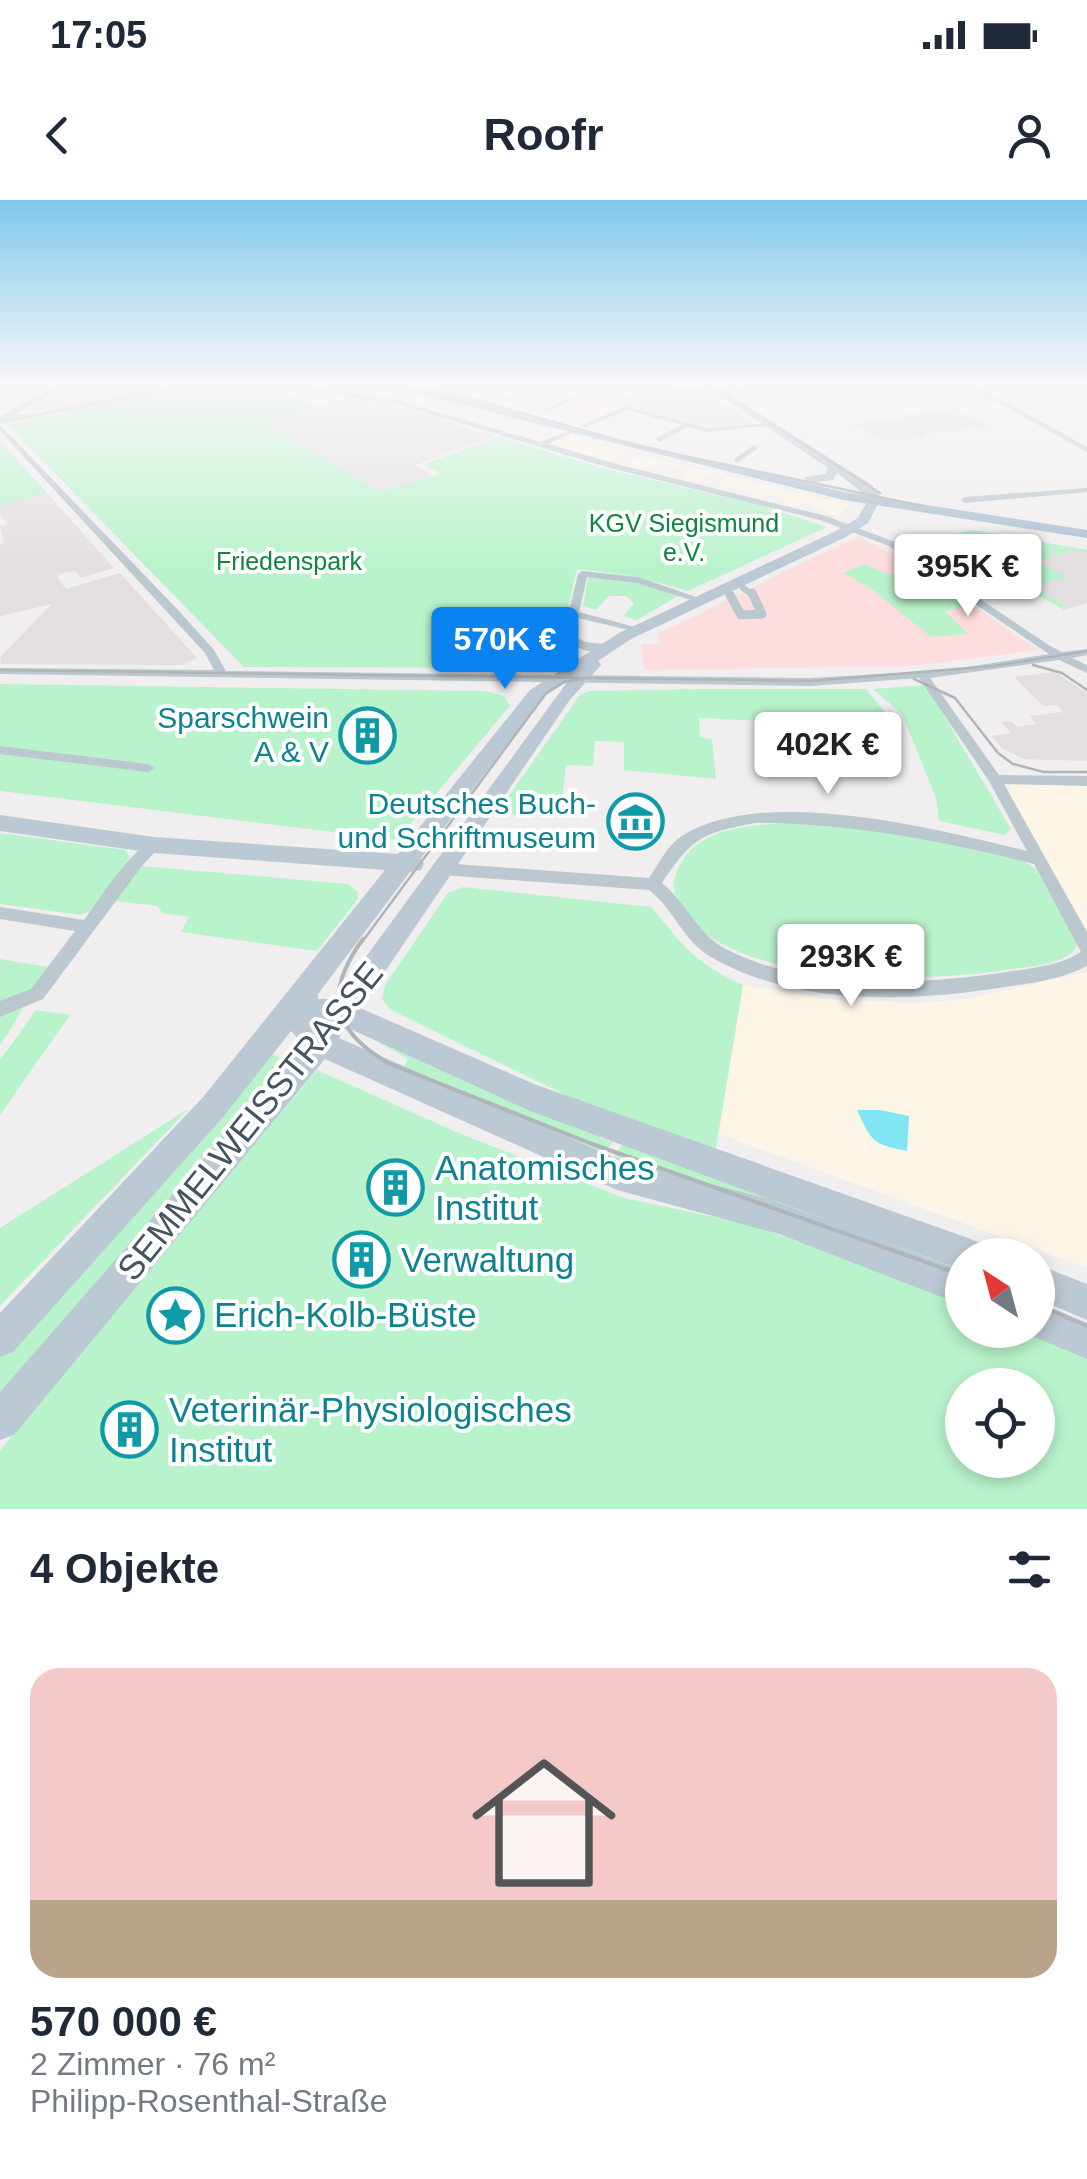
<!DOCTYPE html>
<html lang="de">
<head>
<meta charset="utf-8">
<style>
	:root { --surface:#fff; --page:#f2f2f3; --text:#1f2937; --muted:#747a83; --accent:#0a82f0 }
	body { margin:0; font-family:Helvetica,sans-serif; background:var(--page); color:var(--text); height:100vh; display:flex; flex-direction:column; font-size:38px; white-space:nowrap }
	* { box-sizing:border-box; margin:0 }
	p { font-size:32px; color:var(--muted) }
	.icon { flex:none; width:55px; height:55px; fill:none; stroke:currentColor; stroke-width:2; stroke-linecap:round; stroke-linejoin:round }
	.map { position:relative; height:1309px; overflow:hidden }
	.drawer { display:flex; flex-direction:column; background:var(--surface); flex:1 }
	.drawer>* { flex:none }
	.needle { width:65px; rotate:324deg }
	.tools { position:absolute; left:945px; top:1038px; display:grid; gap:20px }
	.tools a { display:grid; place-items:center; width:110px; height:110px; border-radius:50%; background:var(--surface); box-shadow:0 5px 15px #0003; font-size:50px }
	.price { position:absolute; translate:-50% -85px; padding:0 22px; border-radius:10px; background:#fff; color:#222; font-size:32px; line-height:65px; filter:drop-shadow(0 2px 5px #0008) }
	.price::after { content:''; position:absolute; left:50%; top:60px; width:30px; height:22px; margin-left:-15px; background:inherit; clip-path:polygon(0 0,100% 0,50% 100%) }
	.price.on { background:var(--accent); color:#fff }
	ul { padding:0; list-style:none }
	li { display:grid; align-content:center; gap:20px; height:530px; padding:0 30px }
	li span { display:grid; place-items:center; height:310px; border-radius:30px; color:#555 }
	li>.icon { margin-inline-start:auto }
	span .icon { width:180px; height:180px; fill:#fffc; stroke-width:1 }
	li b { font-size:42px }
	h2 { display:flex; justify-content:space-between; align-items:center; height:120px; padding:0 30px; font-size:42px }
	.status { display:flex; justify-content:space-between; align-items:center; height:70px; padding:0 50px; background:var(--surface); direction:ltr }
	.status svg { height:28px; fill:currentColor }
	header { display:flex; justify-content:space-between; align-items:center; height:130px; padding:0 30px; background:var(--surface); font-size:45px; font-weight:800 }
	.map>svg:first-child { display:block }
	.commercial { fill:#fdf5e6 }
	.education { fill:#e3dfe1 }
	.medical { fill:#fddddd }
	.green { fill:#b9f3cb; fill-rule:evenodd }
	.water { fill:#82e5f3 }
	.lines { fill:none; stroke-linecap:round; stroke-linejoin:round }
	.pedestrian-far2 { stroke:#bbc8cf; stroke-width:5 }
	.pedestrian-far1 { stroke:#bbc8cf; stroke-width:6 }
	.pedestrian { stroke:#bbc8cf; stroke-width:9 }
	.minor { fill:#bbc8cf; fill-rule:evenodd }
	.tertiary { fill:#bbc8cf; fill-rule:evenodd }
	.secondary { fill:#bbc9d4; fill-rule:evenodd }
	.primary { fill:#acc1d0; fill-rule:evenodd }
	.tram-far1 { stroke:#b0b5ba; stroke-width:2.5 }
	.tram { stroke:#b0b5ba; stroke-width:4 }
	.labels { text-anchor:middle; stroke-width:8; stroke-linejoin:round; paint-order:stroke }
	.far-park-label { font-size:25px; fill:#0f8640; stroke:#fff }
	.culture-label { font-size:30px; fill:#0d838f; stroke:#fff; text-anchor:end }
	.near-street-label { font-size:35px; fill:#45545e; stroke:#fff }
	.near-culture-label { font-size:35px; fill:#0d838f; stroke:#fff; text-anchor:start }
</style>
</head>
<body>
<div class="status"><b>17:05</b><svg viewBox="0 0 49 12"><path d="M0 12V9h3v3zM5 12V6h3v6zM10 12V3h3v9zM15 12V0h3v12zM26 1h20v11H26zM47 4h2v5h-2z"/></svg></div>
<header><svg class="icon" aria-label="back" viewBox="0 0 24 24"><path d="M15 5l-7 7 7 7"/></svg>Roofr<svg class="icon" aria-label="person" viewBox="0 0 24 24"><circle cx="12" cy="8" r="4"/><path d="M4 21q1-7 8-7t8 7"/></svg></header>
<div class="map">
<svg width="1087" height="1309" viewBox="0 0 1087 1309">
	<rect width="100%" height="100%" fill="#f1eeef"/>
	<path class="commercial" d="M606 187 644 189 629 201 597 216 560 207Z
		M572 235 629 253 850 305 838 318 809 304 802 303 798 307 783 303 786 299 768 294 756 297 750 294 752 291 718 286 725 277 709 273 698 282 682 278 687 274 682 272 683 269 659 263 641 269 627 266 639 256 625 253 610 262 553 244Z
		M1020 582 1087 585V733L1009 593 1010 586Z
		M1087 772V1068L719 934 743 785 834 800 921 803 966 799Z"/>
	<path class="education" d="M75 183H151L153 185 138 195 64 208 27 211Z
		M644 189 679 191 684 197 704 192 755 223 707 228 622 204 628 201 622 199Z
		M353 196 405 208 496 236 415 265 433 276 380 292 263 221Z
		M958 211 993 228 923 233 929 237 911 239H880L852 224 905 219 899 215Z
		M47 293 114 368 81 378 75 371 63 373 57 377 66 389 120 373 197 458 182 465 1 464 0 457 52 404 0 416V344L4 343 0 326 7 324 0 315V305Z
		M972 330 1087 350V403L1064 410 1035 393 1019 397 928 340Z
		M1055 472 1087 493V561L1024 559 1002 548 991 536 1011 533 1001 522 1011 521 1017 527 1036 524 1030 516 1063 512 1057 505 1044 506 1014 477Z"/>
	<path class="medical" d="M858 336 929 375 1038 450 911 466 644 470 641 444H660L658 434Z"/>
	<path class="green" d="M207 183 279 188 317 208 265 222 380 292 440 274 424 264 499 237 602 268 760 305 827 327 688 391 634 376 577 369 556 459 542 468 244 467 7 224Z
		M0 240 47 293 0 305Z
		M972 330 1087 350V352L1063 351 1067 353 1060 357 1050 348 1052 358 1037 359 1025 352 1044 348 1038 346 988 359 947 336Z
		M949 339 1066 406 1060 408 1026 388 1015 390 1028 395 1019 397 930 341Z
		M1022 353 1066 377 1034 386 990 360Z
		M864 364 890 375 912 369 969 406 945 411 968 434 931 437 873 390 844 373Z
		M593 375 639 383 678 396 637 420 623 416 634 403 626 396H609L596 410 583 406 588 378Z
		M0 484 485 491 504 496 510 506 397 640 0 591Z
		M926 485 1011 629 1005 635 939 621 936 598 902 514 873 489Z
		M697 489H866L897 527 699 518 700 537 712 539 716 579 624 570V542L595 541 593 566 566 565 560 617 496 614 580 495 589 491Z
		M802 623 909 635 1024 661 1036 669 1077 742 1076 749C1060 765 1034 766 1012 769 933 783 694 791 673 685 684 625 751 624 802 623Z
		M0 633 125 650 130 657 91 710 81 715 0 704Z
		M141 666 348 684 358 692V699L317 751 181 732 189 717 162 713 158 706 115 701Z
		M463 687 651 707C685 747 693 762 743 785L715 953 623 923 389 809 382 799 385 785 448 693Z
		M0 759 48 767C29 791 19 820 0 845Z
		M36 810 70 815 0 915V860Z
		M364 834 601 931 600 938 613 942 602 955 401 872 408 859Z
		M268 852 295 865 0 1204V1153Z
		M317 870 461 934 624 998 748 1024 796 1041 833 1047 962 1096V1130L1038 1128 1087 1150V1309H0V1251L96 1130ZM962 1185H1038V1260H962Z
		M188 909 0 1106V1028Z
		M625 939 962 1061V1081L857 1039 613 958Z"/>
	<path class="water" d="M857 910H880L909 916 907 951C872 944 872 942 857 910Z"/>
	<g class="lines">
		<path class="pedestrian-far2" d="M737 260 754 248"/>
		<path class="pedestrian-far1" d="M743 388 753 395"/>
		<path class="pedestrian" d="M730 395 741 415 762 414 752 393"/>
		<path class="minor" d="M260 183H278L397 200 540 242 573 230V232L548 244 616 264 826 316 895 342 1050 446 1062 452 1087 449V455L1072 458 1087 465V473L1059 460 930 478 999 575 1087 576V586L1004 584 1087 732V766C1062 779 1033 783 1005 787 911 802 797 807 711 757 683 741 674 709 649 690L442 675 437 673 434 669 437 665 442 663 649 678C659 664 667 645 682 636 763 584 937 629 1027 651L989 581 919 478 811 486 0 474V468L214 470 205 453 0 231V225L179 411 214 450 226 471 811 478 948 470 1049 454 889 346 820 320 610 268 396 204ZM755 623C851 623 942 641 1034 664L1081 752C1059 766 1032 768 1007 772 919 785 807 791 726 749 697 734 687 703 662 683 693 637 702 633 755 623Z
			M540 183H549L509 201 504 200Z
			M556 183H597L723 192 720 194 604 187 544 212V210L596 187Z
			M963 183H971L1087 247V252Z
			M170 188 172 191 0 224V220L5 219 3 217 6 215 31 214Z
			M626 206 707 228 771 223 774 225 707 232 689 227 659 242 656 238 682 225 627 210 585 227 580 226Z
			M1087 288V292L965 303 961 300 965 297Z
			M583 371 638 377 702 399 697 402 637 383 587 377 579 412 646 430 641 433 578 418 574 435C589 448 598 439 611 448 593 457 575 449 563 436L578 374Z
			M0 546 148 564 155 568 148 572 0 554Z
			M154 640 161 645 142 666 43 799 0 817V801L31 789 75 731 0 719V707L84 720C102 696 128 652 154 640Z"/>
		<path class="tertiary" d="M60 183H71L0 223V216Z
			M787 183 799 185 720 195 716 192Z"/>
		<path class="secondary" d="M701 183H712L872 285 881 298 868 323 846 337 631 439 598 461 601 465 569 501 360 808 534 884 968 1038 980 1043 985 1055H962V1070L530 911 346 827 339 838 618 959 779 1002 962 1071V1105L779 1034 617 990 325 859 14 1235 0 1240V1192L298 851 303 844 291 831 224 916 13 1152 0 1157V1113L204 896 385 670 154 653 0 631V615L154 637 398 654 530 490 619 433 836 331 858 318 869 298 837 273 833 280 805 283V277L825 274 828 268ZM568 481 335 799H318V794L410 672 421 670 424 664 421 658 542 498Z
			M1038 1065 1087 1084V1120L1038 1099Z
			M1038 1102 1087 1123V1159L1025 1133 1038 1130Z"/>
		<path class="primary" d="M373 183H395L470 198 592 233 844 292 1087 330V338L844 300Z"/>
		<path class="tram-far1" d="M394 183 466 197 642 247 922 306
			M707 183 880 293
			M716 188 794 185
			M1033 465 1062 473 1087 490
			M0 470 811 481 994 466 1087 451
			M914 479 955 498 998 553 1013 564 1044 572H1087
			M362 742 547 492 564 482 584 479"/>
		<path class="tram" d="M363 739C323 794 332 831 390 864L592 944 962 1075
			M1038 1105 1087 1126"/>
	</g>
	<linearGradient id="sky" x2="0" y2="1"><stop stop-color="#7fc8ec"/><stop offset="0.5" stop-color="#f9f7f8"/><stop offset="1" stop-color="#f9f7f8" stop-opacity="0"/></linearGradient>
	<rect width="1087" height="367" fill="url(#sky)"/>
	<defs>
		<symbol id="building-ring" viewBox="-11 -11 22 22"><circle r="9.5" fill="#fff" stroke="#0f9aa8" stroke-width="1.5"/><path d="M-4-6H4V6H1V3H-1V6H-4ZM-2.5-4.3h1.7v1.8h-1.7ZM.8-4.3h1.7v1.8H.8ZM-2.5-1h1.7V.8h-1.7ZM.8-1h1.7V.8H.8Z" fill="#0f9aa8"/></symbol>
		<symbol id="museum-ring" viewBox="-11 -11 22 22"><circle r="9.5" fill="#fff" stroke="#0f9aa8" stroke-width="1.5"/><path d="M0-6L6-3V-2H-6V-3ZM-5-1h2V3h-2ZM-1-1h2V3h-2ZM3-1h2V3H3ZM-6 4H6V6H-6Z" fill="#0f9aa8"/></symbol>
		<symbol id="sight-ring" viewBox="-11 -11 22 22"><circle r="9.5" fill="#fff" stroke="#0f9aa8" stroke-width="1.5"/><path d="M0-6L1.8-2.2L6-1.7L2.9 1.2L3.7 5.4L0 3.3L-3.7 5.4L-2.9 1.2L-6-1.7L-1.8-2.2Z" fill="#0f9aa8"/></symbol>
	</defs>
	<g fill-rule="evenodd">
		<use href="#building-ring" x="336" y="504" width="63" height="63"/>
		<use href="#museum-ring" x="604" y="590" width="63" height="63"/>
		<use href="#building-ring" x="364" y="956" width="63" height="63"/>
		<use href="#building-ring" x="330" y="1028" width="63" height="63"/>
		<use href="#sight-ring" x="144" y="1084" width="63" height="63"/>
		<use href="#building-ring" x="98" y="1198" width="63" height="63"/>
	</g>
	<g class="labels">
		<g class="far-park-label">
			<text x="684" y="332">KGV Siegismund<tspan x="684" dy="29">e.V.</tspan></text>
			<text x="289" y="370">Friedenspark</text>
		</g>
		<g class="culture-label">
			<text x="329" y="528">Sparschwein<tspan x="329" dy="34">A &amp; V</tspan></text>
			<text x="596" y="614">Deutsches Buch-<tspan x="596" dy="34">und Schriftmuseum</tspan></text>
		</g>
		<g class="near-street-label">
			<text transform="translate(250 921) rotate(-51)" y="12">SEMMELWEISSTRASSE</text>
		</g>
		<g class="near-culture-label">
			<text x="435" y="980">Anatomisches<tspan x="435" dy="40">Institut</tspan></text>
			<text x="401" y="1072">Verwaltung</text>
			<text x="214" y="1127">Erich-Kolb-Büste</text>
			<text x="169" y="1222">Veterinär-Physiologisches<tspan x="169" dy="40">Institut</tspan></text>
		</g>
	</g>
</svg>
<div class="tools">
<a><svg class="needle" viewBox="-14 -14 28 28"><path d="M0-13l5 13h-10z" fill="#e53935"/><path d="M0 13l5-13h-10z" fill="#747a83"/></svg></a>
<a><svg class="icon" aria-label="locate" viewBox="0 0 24 24"><circle cx="12" cy="12" r="6"/><path d="M12 2v4M12 18v4M2 12h4M18 12h4"/></svg></a>
</div>
<b class="price" style="left:968px;top:419px">395K €</b>
<b class="price on" style="left:505px;top:492px">570K €</b>
<b class="price" style="left:828px;top:597px">402K €</b>
<b class="price" style="left:851px;top:809px">293K €</b>
</div>
<section class="drawer">
<h2>4 Objekte<svg class="icon" aria-label="filters" viewBox="0 0 24 24"><path d="M4 7h16M4 17h16"/><circle cx="9" cy="7" r="2"/><circle cx="15" cy="17" r="2"/></svg></h2>
<ul>
<li><span style="background:linear-gradient(#f6c9c9 75%,#b9a48a 0)"><svg class="icon" aria-label="home" viewBox="0 0 24 24"><path d="M3 11l9-7 9 7M6 9v11h12V9"/></svg></span><div><b>570 000 €</b><p>2 Zimmer · 76 m²</p><p>Philipp-Rosenthal-Straße</p></div></li>
</ul>
</section>
</body>
</html>
